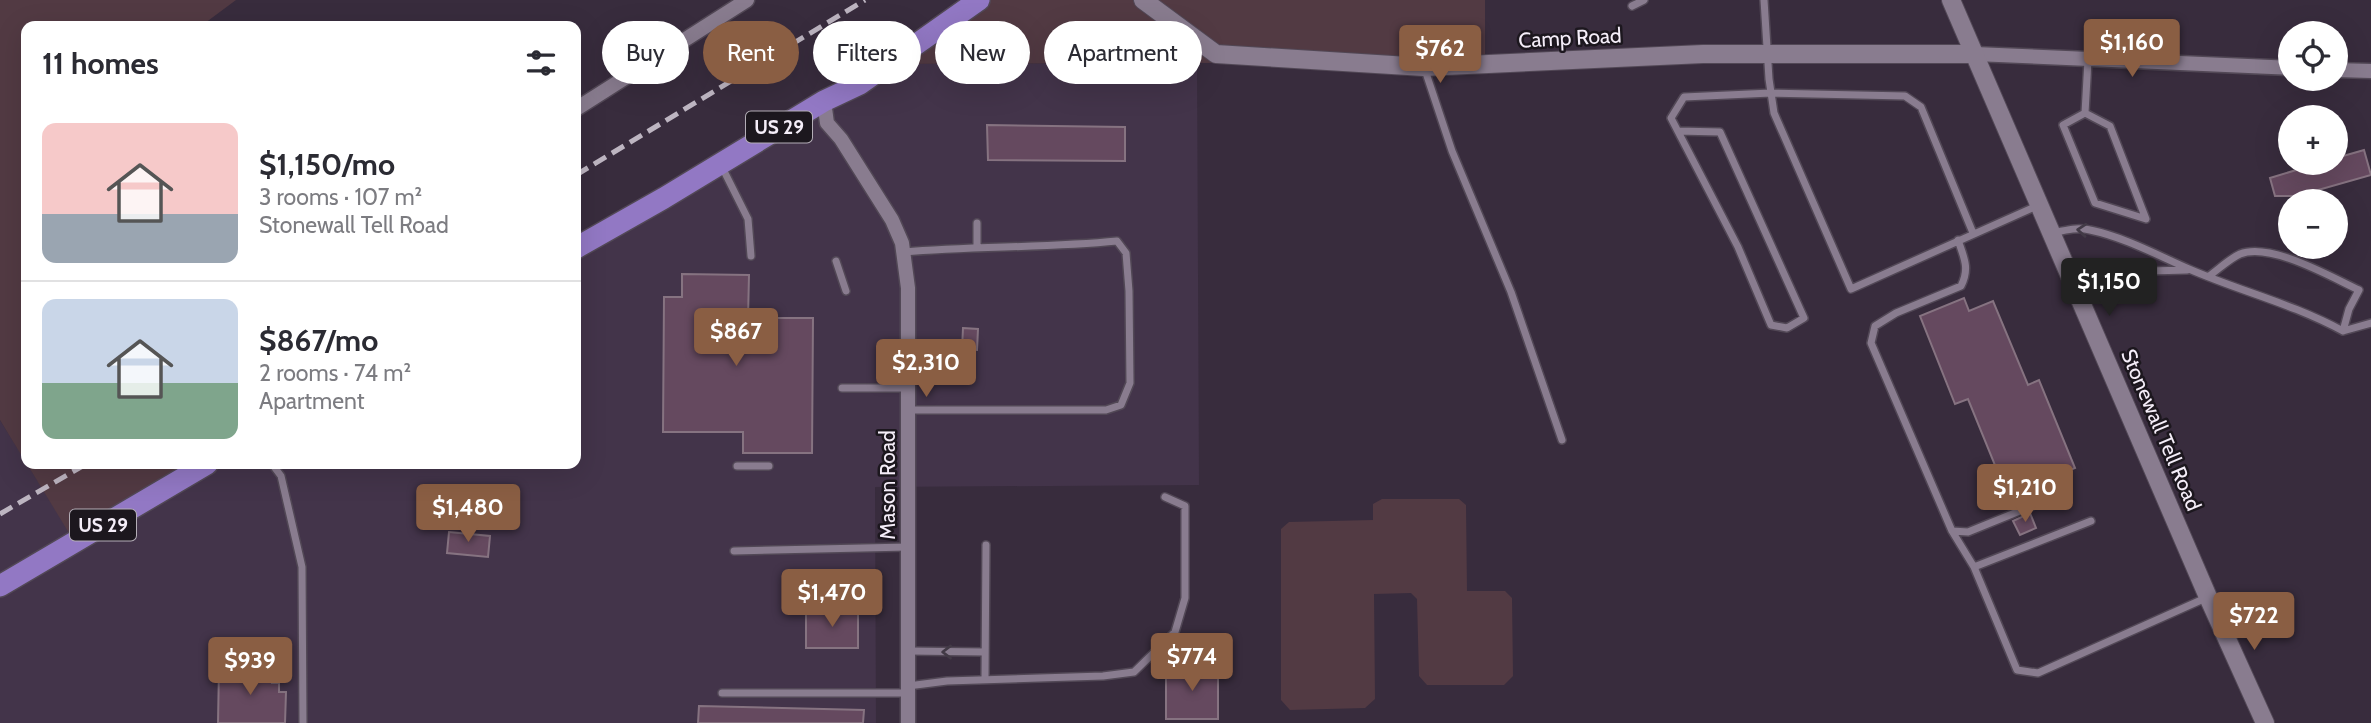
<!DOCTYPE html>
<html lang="en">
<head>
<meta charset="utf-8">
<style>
	:root { --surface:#fff; --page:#f2f2f3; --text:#2b2b33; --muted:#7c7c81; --line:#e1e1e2; --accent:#8a5e43 }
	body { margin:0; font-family:Cabin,sans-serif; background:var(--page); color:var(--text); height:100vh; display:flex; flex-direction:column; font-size:26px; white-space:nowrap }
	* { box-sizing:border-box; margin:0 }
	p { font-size:23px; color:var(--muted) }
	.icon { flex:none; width:38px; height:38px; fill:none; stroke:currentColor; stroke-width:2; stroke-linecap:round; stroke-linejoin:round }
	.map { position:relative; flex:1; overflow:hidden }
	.side { position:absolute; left:21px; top:21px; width:560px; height:448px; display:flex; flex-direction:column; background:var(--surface); border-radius:14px; box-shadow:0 7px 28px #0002 }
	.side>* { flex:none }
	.top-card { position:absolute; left:602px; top:21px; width:665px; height:63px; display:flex; gap:14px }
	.tools { position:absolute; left:2278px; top:21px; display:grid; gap:14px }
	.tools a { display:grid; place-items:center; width:70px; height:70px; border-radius:50%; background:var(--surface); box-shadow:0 7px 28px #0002; font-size:35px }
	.price { position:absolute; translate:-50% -60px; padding:0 16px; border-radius:7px; background:var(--accent); color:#fff; font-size:23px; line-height:46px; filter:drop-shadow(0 2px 4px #0008) }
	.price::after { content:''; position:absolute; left:50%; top:42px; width:21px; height:16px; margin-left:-10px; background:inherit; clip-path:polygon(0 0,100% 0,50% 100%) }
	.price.selected { background:#222; color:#fff }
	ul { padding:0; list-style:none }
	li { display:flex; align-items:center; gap:21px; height:175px; padding:0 21px }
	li+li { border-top:2px solid var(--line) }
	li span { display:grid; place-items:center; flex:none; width:196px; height:140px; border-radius:14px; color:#555 }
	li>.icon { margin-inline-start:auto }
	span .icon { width:84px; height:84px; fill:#fffc; stroke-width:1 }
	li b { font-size:30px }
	h2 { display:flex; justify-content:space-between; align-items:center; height:84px; padding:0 21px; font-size:30px }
	.pill { padding:0 24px; border-radius:32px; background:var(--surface); box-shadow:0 7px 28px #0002; font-size:24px; line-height:63px }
	.pill.selected { background:var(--accent); color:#fff }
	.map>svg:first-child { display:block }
	.built { fill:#43344a }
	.green { fill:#523a43 }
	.building { fill:#65495f; stroke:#867381; stroke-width:2 }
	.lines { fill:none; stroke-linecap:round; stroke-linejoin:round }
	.service-casing { stroke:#524856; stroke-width:10 }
	.minor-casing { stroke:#524856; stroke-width:17 }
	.tertiary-casing { stroke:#524856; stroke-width:20 }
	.primary-casing { stroke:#524856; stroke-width:24 }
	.service { stroke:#897c8f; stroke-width:7 }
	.minor { stroke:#897c8f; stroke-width:14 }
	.tertiary { stroke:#897c8f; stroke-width:18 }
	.primary { stroke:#9278c4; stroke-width:21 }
	.rail { stroke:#bdb5c1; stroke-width:5; stroke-dasharray:14 7; stroke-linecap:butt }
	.oneway { stroke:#423a46 }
	.labels { text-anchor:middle; stroke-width:5; stroke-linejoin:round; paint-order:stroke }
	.shield { fill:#1c171e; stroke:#b4aeb7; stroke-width:2 }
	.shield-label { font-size:19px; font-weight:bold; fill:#f5eef9 }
	.street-label { font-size:21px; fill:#f5eef9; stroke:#1c171e }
</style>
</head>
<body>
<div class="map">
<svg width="2371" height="723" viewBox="0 0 2371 723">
	<rect width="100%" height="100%" fill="#382c3d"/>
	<path class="built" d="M1197 63 1199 485 875 487 876 723H0V420L73 538 200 464H576V246L873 64Z"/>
	<path class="green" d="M0 0H236L201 26H26V463L0 420Z
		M967 0H1485V62L873 64Z
		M27 464H200L72 538Z
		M1382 499H1459L1466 505 1467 591H1505L1512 598 1513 676 1504 685H1427L1419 676 1417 599 1411 593 1374 594 1375 699 1365 708 1290 710 1281 700V529L1289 522 1373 520V504Z"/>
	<path class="building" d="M987 125 1125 127V161L988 160Z
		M2364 150 2371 175 2297 196H2275L2270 178 2319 163H2336V158Z
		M682 274 749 275 748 318H813L812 453H743V432H663L664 297H682Z
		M1964 298 1969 311 1993 301 2028 385 2039 380 2075 468 2030 487 2024 471 2001 480 1968 399 1955 404 1920 316Z
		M963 328 978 329 977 350 962 349Z
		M2030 513 2036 528 2020 535 2013 521Z
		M449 532 490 536 488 557 447 553Z
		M806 610H858V648H806Z
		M1166 667H1218V719H1166Z
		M219 668 272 669V683H279V692H286L285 723H218Z
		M699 706 864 710 863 723H698Z"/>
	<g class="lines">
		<defs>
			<path id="service" d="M1764 0 1769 79 1774 113 1851 289 2039 205
				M1632 6 1644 0
				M1424 67 1452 151 1511 292 1562 440
				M2085 113 2063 125 2095 203 2146 219 2110 126 2085 113 2088 60
				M1678 131 1720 132 1804 318 1787 328 1771 325 1738 247 1671 118 1684 97 1771 93 1905 96 1921 107 1973 233
				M721 165 748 219 751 256
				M2053 233C2066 230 2077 227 2090 230 2124 237 2157 255 2189 269 2242 292 2291 303 2343 331L2371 323
				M1958 240C1964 258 1970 268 1961 286L1896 313 1875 326 1871 343 1952 531 1968 532 2059 495
				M977 247V223
				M904 252C975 246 1046 248 1117 241L1126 253 1129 291 1130 383 1121 405 1106 410H909
				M836 261 846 291
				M2209 276C2219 269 2229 259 2240 254 2271 242 2331 277 2359 290L2349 309 2343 331
				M2075 283 2112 272 2187 270
				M842 388H908
				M272 464 281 476 302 567 303 723
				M737 466H769
				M1952 531 1974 567 2017 670 2038 673 2208 597
				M734 551 908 547
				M1974 567 2091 521
				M909 651 985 652
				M985 679 986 545
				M908 686 947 681 1103 676 1134 672 1175 632 1185 598V506L1165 497
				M722 693H907"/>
			<path id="minor" d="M1975 54 2291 68
				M2336 70 2371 71
				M824 101 827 123 841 139 892 220 902 243 908 288V723
				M576 109 747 0"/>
			<path id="tertiary" d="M1143 0 1216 54 1424 67 1703 54H1975
				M1951 0 2208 597 2265 723"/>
			<path id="primary" d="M576 248 664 198 824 101 860 84 979 0
				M0 586 207 464"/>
		</defs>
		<use href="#service" class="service-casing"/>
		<use href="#minor" class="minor-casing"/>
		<use href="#tertiary" class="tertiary-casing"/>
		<use href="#primary" class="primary-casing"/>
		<use href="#service" class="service"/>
		<use href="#minor" class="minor"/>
		<use href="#tertiary" class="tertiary"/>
		<use href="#primary" class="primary"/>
		<path class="rail" d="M576 175 865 0
			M0 514 86 464"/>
	</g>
	<defs><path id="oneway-chevron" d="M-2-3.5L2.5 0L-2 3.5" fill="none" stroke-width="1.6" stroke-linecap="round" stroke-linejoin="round" transform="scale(1.75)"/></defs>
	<g class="oneway">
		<use href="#oneway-chevron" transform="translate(2082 230) rotate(-176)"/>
		<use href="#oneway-chevron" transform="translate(947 652) rotate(-180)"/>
	</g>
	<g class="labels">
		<g class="shield">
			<rect x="746" y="111.5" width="66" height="31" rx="5"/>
			<rect x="70" y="509.5" width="66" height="31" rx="5"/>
		</g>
		<g class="shield-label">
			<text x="779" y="134">US 29</text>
			<text x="103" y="532">US 29</text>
		</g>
		<g class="street-label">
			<text transform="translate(1570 38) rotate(-3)" y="7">Camp Road</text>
			<text transform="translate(2161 430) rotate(67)" y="7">Stonewall Tell Road</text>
			<text transform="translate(888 485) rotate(-90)" y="7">Mason Road</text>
		</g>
	</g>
</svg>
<div class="tools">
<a><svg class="icon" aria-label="locate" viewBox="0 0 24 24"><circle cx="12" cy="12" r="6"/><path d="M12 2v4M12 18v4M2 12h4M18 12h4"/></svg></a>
<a>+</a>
<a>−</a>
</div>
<b class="price" style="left:2132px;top:79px">$1,160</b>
<b class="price" style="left:1440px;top:85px">$762</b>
<b class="price selected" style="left:2109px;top:318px">$1,150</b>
<b class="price" style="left:736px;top:368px">$867</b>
<b class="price" style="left:926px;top:399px">$2,310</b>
<b class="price" style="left:2025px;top:524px">$1,210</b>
<b class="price" style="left:468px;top:544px">$1,480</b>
<b class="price" style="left:832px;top:629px">$1,470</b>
<b class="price" style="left:2254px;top:652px">$722</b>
<b class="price" style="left:1192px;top:693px">$774</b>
<b class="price" style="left:250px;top:697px">$939</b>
<div class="top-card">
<a class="pill">Buy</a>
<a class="pill selected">Rent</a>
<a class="pill">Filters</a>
<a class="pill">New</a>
<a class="pill">Apartment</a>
</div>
<section class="side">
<h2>11 homes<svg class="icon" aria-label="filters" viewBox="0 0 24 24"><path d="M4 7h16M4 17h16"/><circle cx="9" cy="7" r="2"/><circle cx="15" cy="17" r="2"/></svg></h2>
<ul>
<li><span style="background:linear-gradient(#f6c9c9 65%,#9aa5b1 0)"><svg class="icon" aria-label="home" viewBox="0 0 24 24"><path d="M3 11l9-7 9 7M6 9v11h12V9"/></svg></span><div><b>$1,150/mo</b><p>3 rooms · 107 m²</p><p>Stonewall Tell Road</p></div></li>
<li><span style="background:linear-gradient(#c9d6e8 60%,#7fa58c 0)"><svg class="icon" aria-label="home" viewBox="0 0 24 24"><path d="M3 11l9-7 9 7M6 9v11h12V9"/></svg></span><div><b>$867/mo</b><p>2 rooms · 74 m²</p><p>Apartment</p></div></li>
</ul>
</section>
</div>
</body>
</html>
